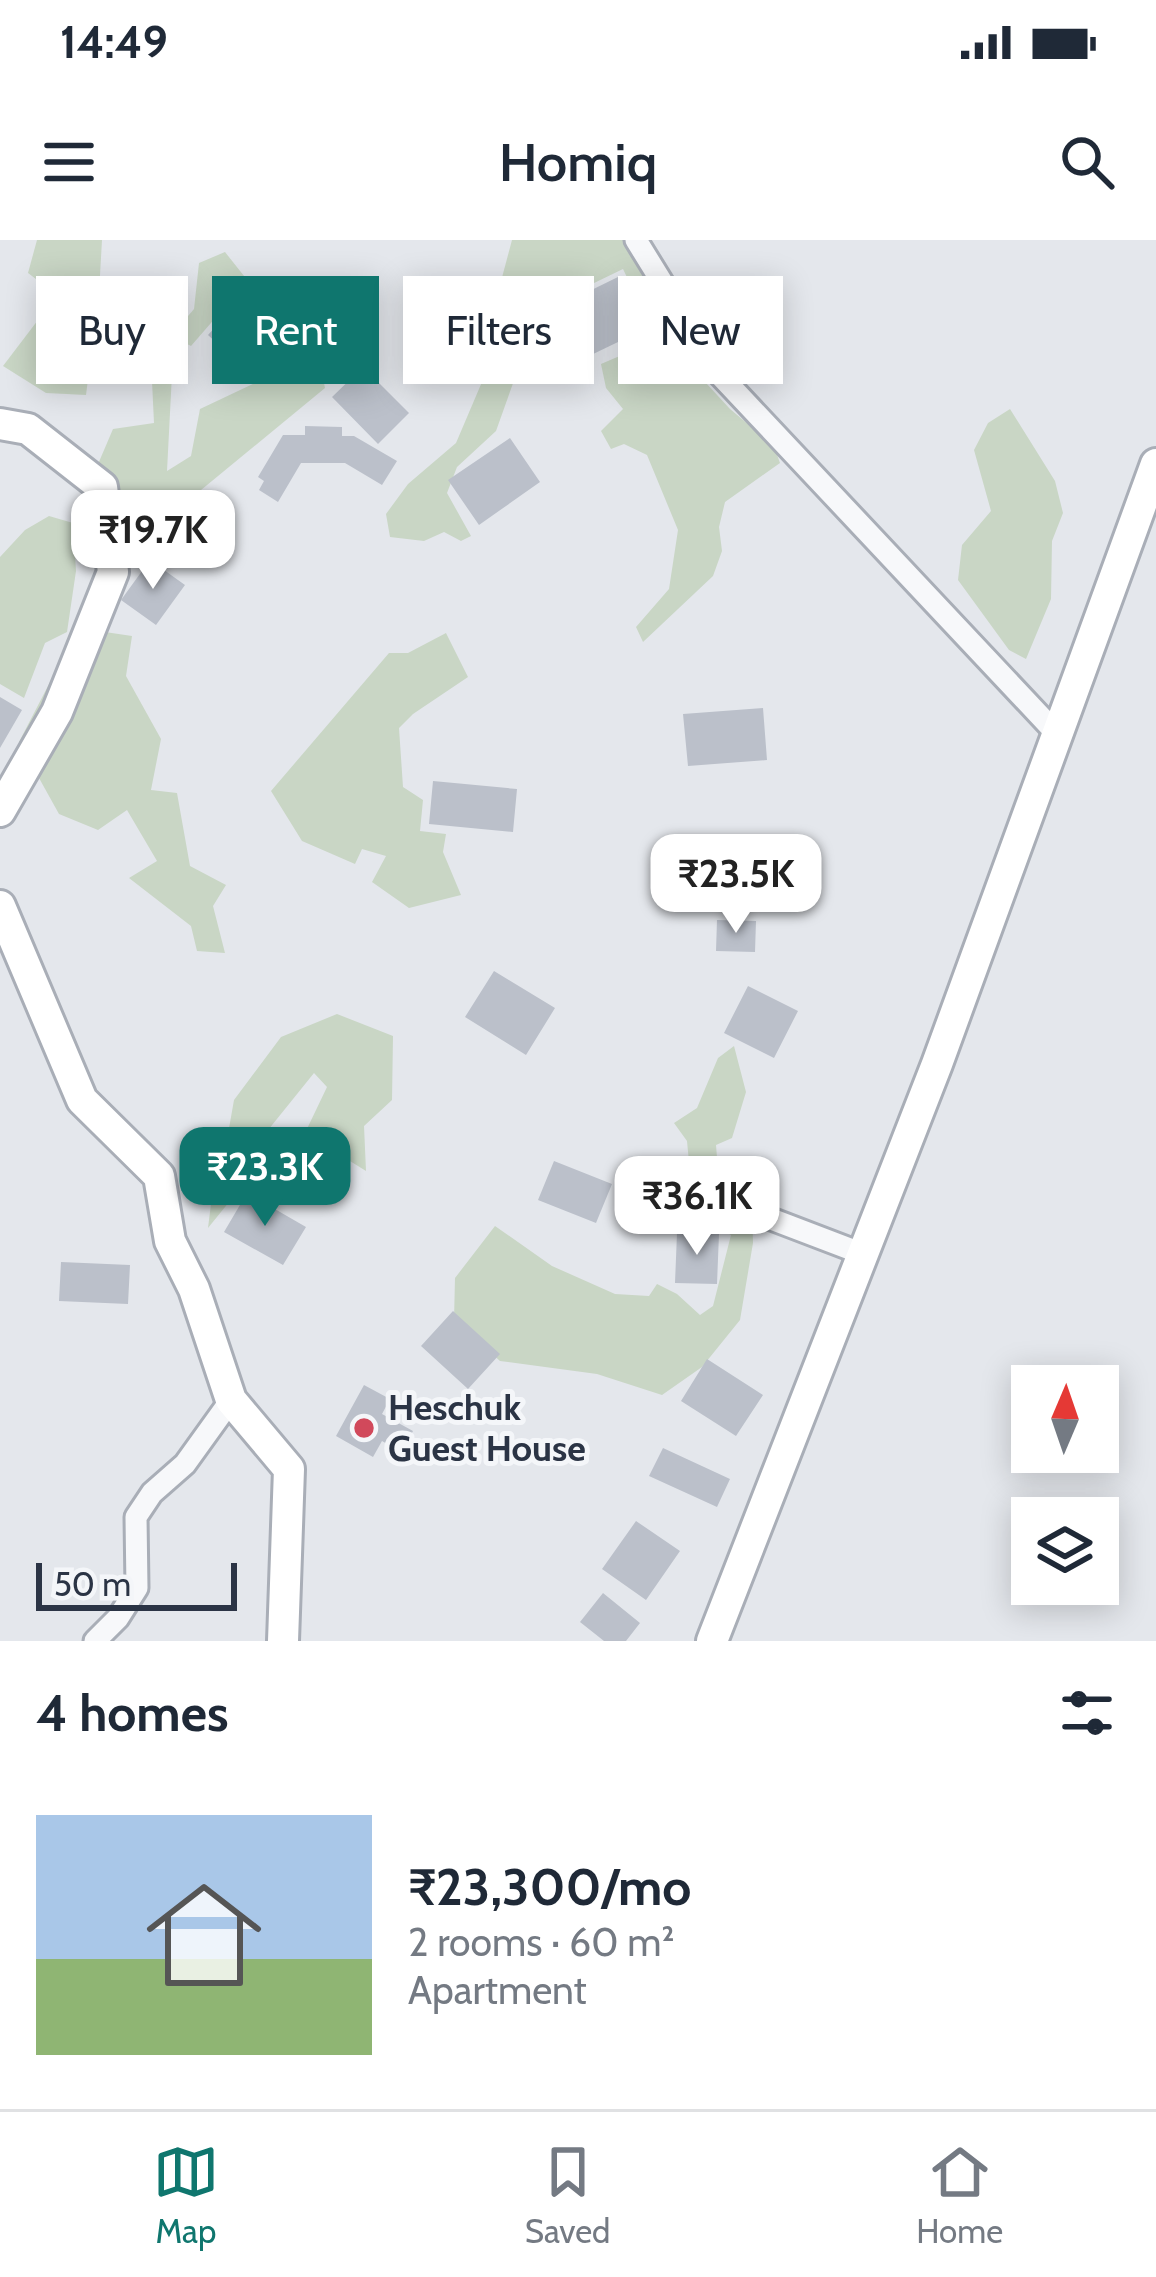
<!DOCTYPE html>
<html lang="en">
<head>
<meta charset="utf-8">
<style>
	:root { --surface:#fff; --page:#f2f2f3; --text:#1f2937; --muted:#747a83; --line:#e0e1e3; --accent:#0f766e }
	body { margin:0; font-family:Cabin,sans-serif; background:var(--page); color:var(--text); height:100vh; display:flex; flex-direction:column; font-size:45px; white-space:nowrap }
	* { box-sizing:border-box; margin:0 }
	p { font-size:39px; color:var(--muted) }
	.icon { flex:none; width:66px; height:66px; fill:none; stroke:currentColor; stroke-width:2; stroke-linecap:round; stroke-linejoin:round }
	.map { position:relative; height:1401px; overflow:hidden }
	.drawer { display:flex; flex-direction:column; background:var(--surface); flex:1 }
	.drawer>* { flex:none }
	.hud { position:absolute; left:36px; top:36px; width:1086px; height:108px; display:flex; gap:24px }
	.needle { width:78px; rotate:2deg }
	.tools { position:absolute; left:1011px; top:1125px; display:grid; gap:24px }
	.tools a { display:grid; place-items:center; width:108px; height:108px; border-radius:0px; background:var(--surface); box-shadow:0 6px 30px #0003; font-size:60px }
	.scale { position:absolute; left:36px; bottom:30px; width:201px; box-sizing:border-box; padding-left:12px; border:6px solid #2b3445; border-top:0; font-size:33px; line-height:42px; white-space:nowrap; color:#2b3445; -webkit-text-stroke:9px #f4f6f9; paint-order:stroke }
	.price { position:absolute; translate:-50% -102px; padding:0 27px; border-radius:24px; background:#fff; color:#222; font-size:39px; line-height:78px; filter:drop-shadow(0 3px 6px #0008) }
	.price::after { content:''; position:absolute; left:50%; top:72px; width:36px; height:27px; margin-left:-18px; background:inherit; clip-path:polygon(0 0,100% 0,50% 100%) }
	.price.active { background:var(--accent); color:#fff }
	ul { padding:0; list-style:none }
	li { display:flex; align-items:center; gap:36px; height:300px; padding:0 36px }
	li span { display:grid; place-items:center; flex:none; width:336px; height:240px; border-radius:0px; color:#555 }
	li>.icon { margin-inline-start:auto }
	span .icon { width:144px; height:144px; fill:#fffc; stroke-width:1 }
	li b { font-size:51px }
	h2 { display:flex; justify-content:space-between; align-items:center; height:144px; padding:0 36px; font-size:51px }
	.tag { padding:0 42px; border-radius:0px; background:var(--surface); box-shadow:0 6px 30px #0003; font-size:42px; line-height:108px }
	.tag.active { background:var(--accent); color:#fff }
	.status { display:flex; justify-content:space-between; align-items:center; height:84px; padding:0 60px; background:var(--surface); direction:ltr }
	.status svg { height:33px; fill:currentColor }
	header { display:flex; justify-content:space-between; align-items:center; height:156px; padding:0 36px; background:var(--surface); font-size:54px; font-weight:600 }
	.dock { display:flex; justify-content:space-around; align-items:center; height:168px; border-top:3px solid var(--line); background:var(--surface); font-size:33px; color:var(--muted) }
	.dock a { display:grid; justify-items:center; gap:6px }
	.dock .active { color:var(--accent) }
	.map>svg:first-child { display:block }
	.green { fill:#c9d6c5 }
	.building { fill:#bbc0ca }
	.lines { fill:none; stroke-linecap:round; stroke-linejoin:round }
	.street-casing { stroke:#a9aeb7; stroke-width:27 }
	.secondary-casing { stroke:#a9aeb7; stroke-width:36 }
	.street { stroke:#f7f8fa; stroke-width:21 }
	.secondary { stroke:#fff; stroke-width:30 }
	.poi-dot { fill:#d1495b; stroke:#f4f6f9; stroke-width:4.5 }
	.labels { text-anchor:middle; stroke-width:10; stroke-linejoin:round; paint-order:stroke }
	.poi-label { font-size:36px; font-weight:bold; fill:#2b3445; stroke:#f4f6f9; text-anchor:start }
</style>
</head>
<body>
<div class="status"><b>14:49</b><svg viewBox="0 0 49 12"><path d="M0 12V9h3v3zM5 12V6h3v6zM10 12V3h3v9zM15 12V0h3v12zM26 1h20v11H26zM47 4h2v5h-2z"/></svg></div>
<header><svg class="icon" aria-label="menu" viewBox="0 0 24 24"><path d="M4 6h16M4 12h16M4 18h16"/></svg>Homiq<svg class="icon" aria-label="search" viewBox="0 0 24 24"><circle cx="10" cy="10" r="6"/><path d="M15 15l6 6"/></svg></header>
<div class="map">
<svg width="1156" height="1401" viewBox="0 0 1156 1401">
	<rect width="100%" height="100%" fill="#e4e7ec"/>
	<path class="green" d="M37 0H102L99 53 86 155 46 153 3 126 57 55 28 33Z
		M512 0H623L632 9 682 93 694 130 730 169 774 206 780 223 725 262 719 287 722 311 713 336 643 402 636 387 669 349 678 290 647 215 624 204 611 209 601 191 623 169 606 148 601 124 657 100 623 29 557 61 563 90 522 118 496 191 457 227 447 253 471 296 461 301 444 292 424 301 390 297 386 274 408 244 456 203 496 109 488 90Z
		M225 12 252 46 268 39 303 59 309 71 325 148 184 264 153 283 148 303 89 306 78 271 113 189 154 183 152 141 172 134 167 231 191 216 200 169 270 136 285 89 237 53 191 106 171 96 194 69 199 23Z
		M1010 169 1055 241 1063 273 1052 301 1051 359 1026 419 1009 410 958 340 962 305 991 271 974 210 988 183Z
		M49 276 73 283 76 331 67 392 45 403 24 458 0 444V317L25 290Z
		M78 388 132 396 126 436 161 499 151 550 177 553 190 626 226 645 213 666 225 713 197 711 191 686 129 638 157 621 127 570 98 590 59 574 19 502Z
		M446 393 468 437 413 474 399 488 403 547 423 560 420 591 446 594 443 612 461 655 409 668 372 642 386 616 362 609 355 624 302 601 271 551 389 413H408Z
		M337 774 393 796 392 860 364 886 366 931 305 893 327 847 314 833 260 900 255 915 273 926 279 949 251 935 208 988 213 948 225 911 234 860 281 797Z
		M734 806 746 852 732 898 716 905 718 930 729 961 752 966 753 1003 740 1080 702 1127 662 1155 597 1134 500 1121 454 1080 455 1038 495 986 552 1026 615 1054 649 1056 657 1044 677 1054 700 1075 713 1066 731 995 694 975 687 901 674 883 697 868 718 818Z"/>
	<path class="building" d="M620 36 645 89 589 116 563 64Z
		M236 64 277 101 248 132 208 95Z
		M363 127 409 173 378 204 332 157Z
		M305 186 342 187V196H354L397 221 382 245 345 223H301L278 262 259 250 264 241 258 237 283 195H305Z
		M510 198 540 242 479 285 448 240Z
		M150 320 185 345 156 385 121 360Z
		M0 457 22 470 0 508Z
		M763 468 767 520 688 526 683 474Z
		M433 541 517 549 513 592 429 584Z
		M717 680 756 681 755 712 716 711Z
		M494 731 555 768 526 815 465 777Z
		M748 746 798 771 774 818 724 793Z
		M554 921 612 944 596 983 538 960Z
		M247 953 306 987 283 1025 224 992Z
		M677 993 719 994 717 1044 675 1043Z
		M61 1022 130 1025 128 1064 59 1061Z
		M453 1071 500 1114 468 1149 421 1106Z
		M707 1119 763 1155 736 1196 681 1161Z
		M364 1145 390 1159 382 1174 413 1191 401 1212 382 1201 373 1217 336 1196Z
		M663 1208 730 1239 717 1267 649 1236Z
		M636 1281 680 1311 646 1360 602 1329Z
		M603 1353 640 1383 626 1401H604L580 1382Z"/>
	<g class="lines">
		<defs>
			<path id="street" d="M636 0 718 133 1058 495
				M648 943 719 959 863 1014
				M95 1401 118 1378 137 1348 136 1277 152 1253 185 1224 231 1160"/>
			<path id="secondary" d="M0 184 28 189 102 247 113 332 57 472 0 571
				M0 666 82 860 159 936 170 1001 194 1049 231 1160 289 1229 283 1401
				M712 1401 937 824 1156 224"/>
		</defs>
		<use href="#street" class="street-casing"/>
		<use href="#secondary" class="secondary-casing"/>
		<use href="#street" class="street"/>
		<use href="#secondary" class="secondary"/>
	</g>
	<circle class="poi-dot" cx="364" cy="1188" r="12"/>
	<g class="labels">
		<g class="poi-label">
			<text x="388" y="1180">Heschuk<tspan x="388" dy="41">Guest House</tspan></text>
		</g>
	</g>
</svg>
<div class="tools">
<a><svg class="needle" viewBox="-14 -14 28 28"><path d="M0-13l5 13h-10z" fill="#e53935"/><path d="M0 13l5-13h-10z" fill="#747a83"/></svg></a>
<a><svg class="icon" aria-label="layers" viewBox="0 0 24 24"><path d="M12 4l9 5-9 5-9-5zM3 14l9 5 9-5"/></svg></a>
</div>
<div class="scale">50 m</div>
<b class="price" style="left:153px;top:352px">₹19.7K</b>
<b class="price" style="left:736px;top:696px">₹23.5K</b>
<b class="price active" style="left:265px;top:989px">₹23.3K</b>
<b class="price" style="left:697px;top:1018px">₹36.1K</b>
<div class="hud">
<a class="tag">Buy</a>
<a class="tag active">Rent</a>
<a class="tag">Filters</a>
<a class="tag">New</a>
</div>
</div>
<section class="drawer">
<h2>4 homes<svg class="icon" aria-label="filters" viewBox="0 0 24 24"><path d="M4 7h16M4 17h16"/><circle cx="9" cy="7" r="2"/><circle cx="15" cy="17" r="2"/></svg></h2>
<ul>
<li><span style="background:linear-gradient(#a9c7e8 60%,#8fb573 0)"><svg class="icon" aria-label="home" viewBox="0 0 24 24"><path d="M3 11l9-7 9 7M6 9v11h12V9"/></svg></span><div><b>₹23,300/mo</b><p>2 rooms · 60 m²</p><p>Apartment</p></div></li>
</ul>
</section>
<nav class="dock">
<a class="active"><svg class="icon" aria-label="map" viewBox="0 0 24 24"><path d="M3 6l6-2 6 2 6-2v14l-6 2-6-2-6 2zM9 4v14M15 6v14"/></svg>Map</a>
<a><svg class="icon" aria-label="saved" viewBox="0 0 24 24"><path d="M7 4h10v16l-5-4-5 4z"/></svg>Saved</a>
<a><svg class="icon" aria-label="home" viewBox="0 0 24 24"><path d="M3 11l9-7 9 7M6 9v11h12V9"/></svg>Home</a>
</nav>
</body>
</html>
